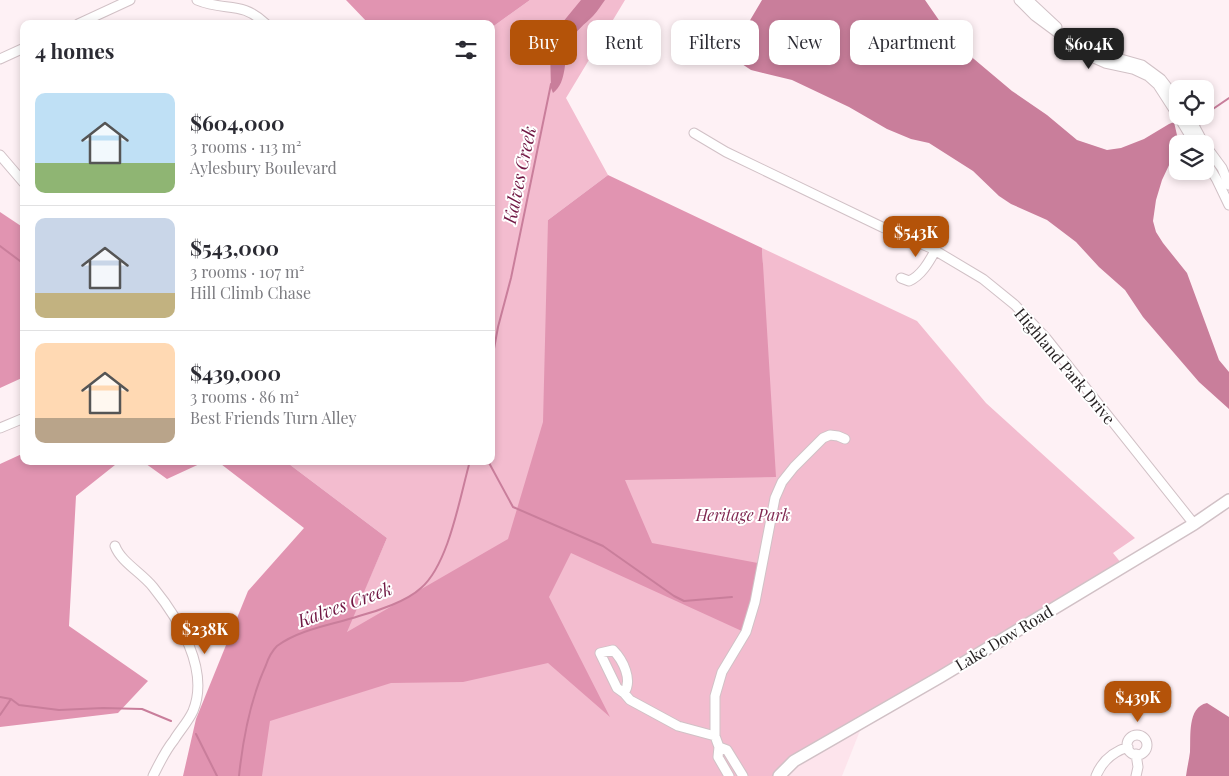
<!DOCTYPE html>
<html lang="en">
<head>
<meta charset="utf-8">
<style>
	:root { --surface:#fff; --page:#f2f2f3; --text:#2b2b33; --muted:#7c7c81; --line:#e1e1e2; --accent:#b45309 }
	body { margin:0; font-family:"Playfair Display",serif; background:var(--page); color:var(--text); height:100vh; display:flex; flex-direction:column; font-size:19px; white-space:nowrap }
	* { box-sizing:border-box; margin:0 }
	p { font-size:16px; color:var(--muted) }
	.icon { flex:none; width:28px; height:28px; fill:none; stroke:currentColor; stroke-width:2; stroke-linecap:round; stroke-linejoin:round }
	.map { position:relative; flex:1; overflow:hidden }
	.panel { position:absolute; left:20px; top:20px; width:475px; height:445px; display:flex; flex-direction:column; background:var(--surface); border-radius:10px; box-shadow:0 2px 8px #0003 }
	.panel>* { flex:none }
	.guide { position:absolute; left:510px; top:20px; width:475px; height:45px; display:flex; gap:10px }
	.buttons { position:absolute; left:1169px; top:80px; display:grid; gap:10px }
	.buttons a { display:grid; place-items:center; width:45px; height:45px; border-radius:10px; background:var(--surface); box-shadow:0 2px 8px #0003; font-size:25px }
	.price { position:absolute; translate:-50% -42px; padding:0 11px; border-radius:10px; background:var(--accent); color:#fff; font-size:16px; line-height:32px; filter:drop-shadow(0 1px 2px #0008) }
	.price::after { content:''; position:absolute; left:50%; top:30px; width:15px; height:11px; margin-left:-8px; background:inherit; clip-path:polygon(0 0,100% 0,50% 100%) }
	.price.current { background:#222; color:#fff }
	ul { padding:0; list-style:none }
	li { display:flex; align-items:center; gap:15px; height:125px; padding:0 15px }
	li+li { border-top:1px solid var(--line) }
	li span { display:grid; place-items:center; flex:none; width:140px; height:100px; border-radius:10px; color:#555 }
	li>.icon { margin-inline-start:auto }
	span .icon { width:60px; height:60px; fill:#fffc; stroke-width:1 }
	li b { font-size:21px }
	h2 { display:flex; justify-content:space-between; align-items:center; height:60px; padding:0 15px; font-size:21px }
	.pill { padding:0 18px; border-radius:10px; background:var(--surface); box-shadow:0 2px 8px #0003; font-size:18px; line-height:45px }
	.pill.current { background:var(--accent); color:#fff }
	.map>svg:first-child { display:block }
	.built { fill:#fde4ec }
	.green { fill:#f3bccf }
	.forest { fill:#e194b1 }
	.water { fill:#c97e9b }
	.lines { fill:none; stroke-linecap:round; stroke-linejoin:round }
	.stream { stroke:#c97e9b; stroke-width:2 }
	.street-casing { stroke:#d1c1c6; stroke-width:11 }
	.secondary-casing { stroke:#d1c1c6; stroke-width:14 }
	.street { stroke:#fff; stroke-width:9 }
	.secondary { stroke:#fff; stroke-width:11 }
	.labels { text-anchor:middle; stroke-width:4; stroke-linejoin:round; paint-order:stroke }
	.street-label { font-size:16px; fill:#272223; stroke:#fff }
	.park-label { font-size:16px; font-style:italic; fill:#802851; stroke:#fff }
	.water-label { font-size:18px; font-style:italic; fill:#701743; stroke:#fff }
</style>
</head>
<body>
<div class="map">
<svg width="1229" height="776" viewBox="0 0 1229 776">
	<rect width="100%" height="100%" fill="#fef1f5"/>
	<path class="built" d="M865 718 842 776H762Z"/>
	<path class="green" d="M530 0H625L566 98 608 175 548 220 763 263 762 248 917 321 986 403 1135 538 1113 553 1126 569 777 776H249L226 678 346 632 387 538 285 461H491V28Z"/>
	<path class="forest" d="M346 0H530L491 28V24H369Z
		M608 175 762 248 776 477 625 480 652 543 763 564 744 632 571 553 549 597 610 717 548 663 463 682 391 683 270 721 262 776H183L196 719 248 591 304 528 217 461H285L387 538 347 632 508 539 543 422 548 220Z
		M0 212 24 228V377L0 388Z
		M24 453V461H120L76 496 69 626 148 681 118 713 0 727V464Z
		M142 461H206L167 479Z"/>
	<path class="water" d="M581 0H605C601 5 598 11 593 16 585 24 575 31 570 42 563 58 568 82 553 93L551 88 550 49 553 34Z
		M762 0H925L952 39 968 54 1012 91 1047 115 1077 140 1107 150 1121 148 1144 139 1169 124 1174 122 1179 144 1162 180 1156 200 1153 221 1156 232 1163 243 1187 273 1219 360 1229 372V409L1199 382 1143 317 1125 290 1099 267 1076 242 1047 220 1011 204 999 196 973 171 929 143 911 139 887 129 849 107 792 80 751 70 736 60 731 55 736 44Z
		M1207 703 1229 717V776H1186C1187 768 1189 760 1190 752 1191 737 1187 707 1207 703Z"/>
	<g class="lines">
		<path class="stream" d="M1205 116 1207 113 1229 98
			M1198 127 1205 116
			M1181 144 1183 141
			M0 246 24 264
			M491 365 498 327 511 278 551 84
			M327 461H381
			M488 461 513 507 603 546 674 596 684 601 732 597
			M0 697 11 699 19 705 59 710 103 708 142 709 171 721
			M0 715 11 699
			M196 734 217 776
			M239 776C243 738 250 700 266 665 268 659 272 651 277 646 300 629 332 625 359 616 378 611 407 601 421 588 449 564 460 496 470 461"/>
		<defs>
			<path id="street" d="M197 0C226 12 241 0 266 24
				M1019 0 1035 16 1089 56 1105 63 1133 69 1148 76 1158 85 1178 116
				M1028 0 1057 27
				M78 24 130 0
				M1075 41 1096 52 1142 65 1161 79 1178 101
				M0 59 24 48
				M1178 116 1195 144
				M1189 116 1204 144
				M694 133 726 152 882 227 931 248 983 279 1015 305 1046 338 1194 524
				M1205 145 1222 168 1229 185
				M0 155 24 183
				M1205 160 1217 180 1229 205
				M901 278 909 281C921 276 929 262 935 251
				M0 428 24 418
				M115 546C121 562 142 573 153 587 179 619 210 670 193 711 188 722 180 730 174 740 165 751 159 764 153 776
				M624 693C633 680 623 660 613 650L600 653 617 688 624 693 630 700 678 726 715 736
				M1127 745a10 10 0 1 1 20 0a10 10 0 1 1-20 0Z
				M719 747 715 736V696L722 672 746 632 755 602 775 498 782 482 794 467 823 438 830 435 838 436 845 439
				M729 776 718 757 719 747 727 750 743 776
				M1096 776C1102 761 1112 752 1128 747
				M1136 776 1138 767 1136 754"/>
			<path id="secondary" d="M779 776 794 761 940 677 1194 524 1229 500"/>
		</defs>
		<use href="#street" class="street-casing"/>
		<use href="#secondary" class="secondary-casing"/>
		<use href="#street" class="street"/>
		<use href="#secondary" class="secondary"/>
	</g>
	<g class="labels">
		<g class="street-label">
			<text transform="translate(1065 366) rotate(50)" y="6">Highland Park Drive</text>
			<text transform="translate(1004 638) rotate(-31)" y="6">Lake Dow Road</text>
		</g>
		<g class="park-label">
			<text x="743" y="521">Heritage Park</text>
		</g>
		<g class="water-label">
			<text transform="translate(520 175) rotate(-78)" y="6">Kalves Creek</text>
			<text transform="translate(345 605) rotate(-20)" y="6">Kalves Creek</text>
		</g>
	</g>
</svg>
<div class="buttons">
<a><svg class="icon" aria-label="locate" viewBox="0 0 24 24"><circle cx="12" cy="12" r="6"/><path d="M12 2v4M12 18v4M2 12h4M18 12h4"/></svg></a>
<a><svg class="icon" aria-label="layers" viewBox="0 0 24 24"><path d="M12 4l9 5-9 5-9-5zM3 14l9 5 9-5"/></svg></a>
</div>
<b class="price current" style="left:1089px;top:70px">$604K</b>
<b class="price" style="left:916px;top:258px">$543K</b>
<b class="price" style="left:205px;top:655px">$238K</b>
<b class="price" style="left:1138px;top:723px">$439K</b>
<div class="guide">
<a class="pill current">Buy</a>
<a class="pill">Rent</a>
<a class="pill">Filters</a>
<a class="pill">New</a>
<a class="pill">Apartment</a>
</div>
<section class="panel">
<h2>4 homes<svg class="icon" aria-label="filters" viewBox="0 0 24 24"><path d="M4 7h16M4 17h16"/><circle cx="9" cy="7" r="2"/><circle cx="15" cy="17" r="2"/></svg></h2>
<ul>
<li><span style="background:linear-gradient(#bfe0f5 70%,#8fb573 0)"><svg class="icon" aria-label="home" viewBox="0 0 24 24"><path d="M3 11l9-7 9 7M6 9v11h12V9"/></svg></span><div><b>$604,000</b><p>3 rooms · 113 m²</p><p>Aylesbury Boulevard</p></div></li>
<li><span style="background:linear-gradient(#c9d6e8 75%,#c2b280 0)"><svg class="icon" aria-label="home" viewBox="0 0 24 24"><path d="M3 11l9-7 9 7M6 9v11h12V9"/></svg></span><div><b>$543,000</b><p>3 rooms · 107 m²</p><p>Hill Climb Chase</p></div></li>
<li><span style="background:linear-gradient(#ffd9b3 75%,#b9a48a 0)"><svg class="icon" aria-label="home" viewBox="0 0 24 24"><path d="M3 11l9-7 9 7M6 9v11h12V9"/></svg></span><div><b>$439,000</b><p>3 rooms · 86 m²</p><p>Best Friends Turn Alley</p></div></li>
</ul>
</section>
</div>
</body>
</html>
